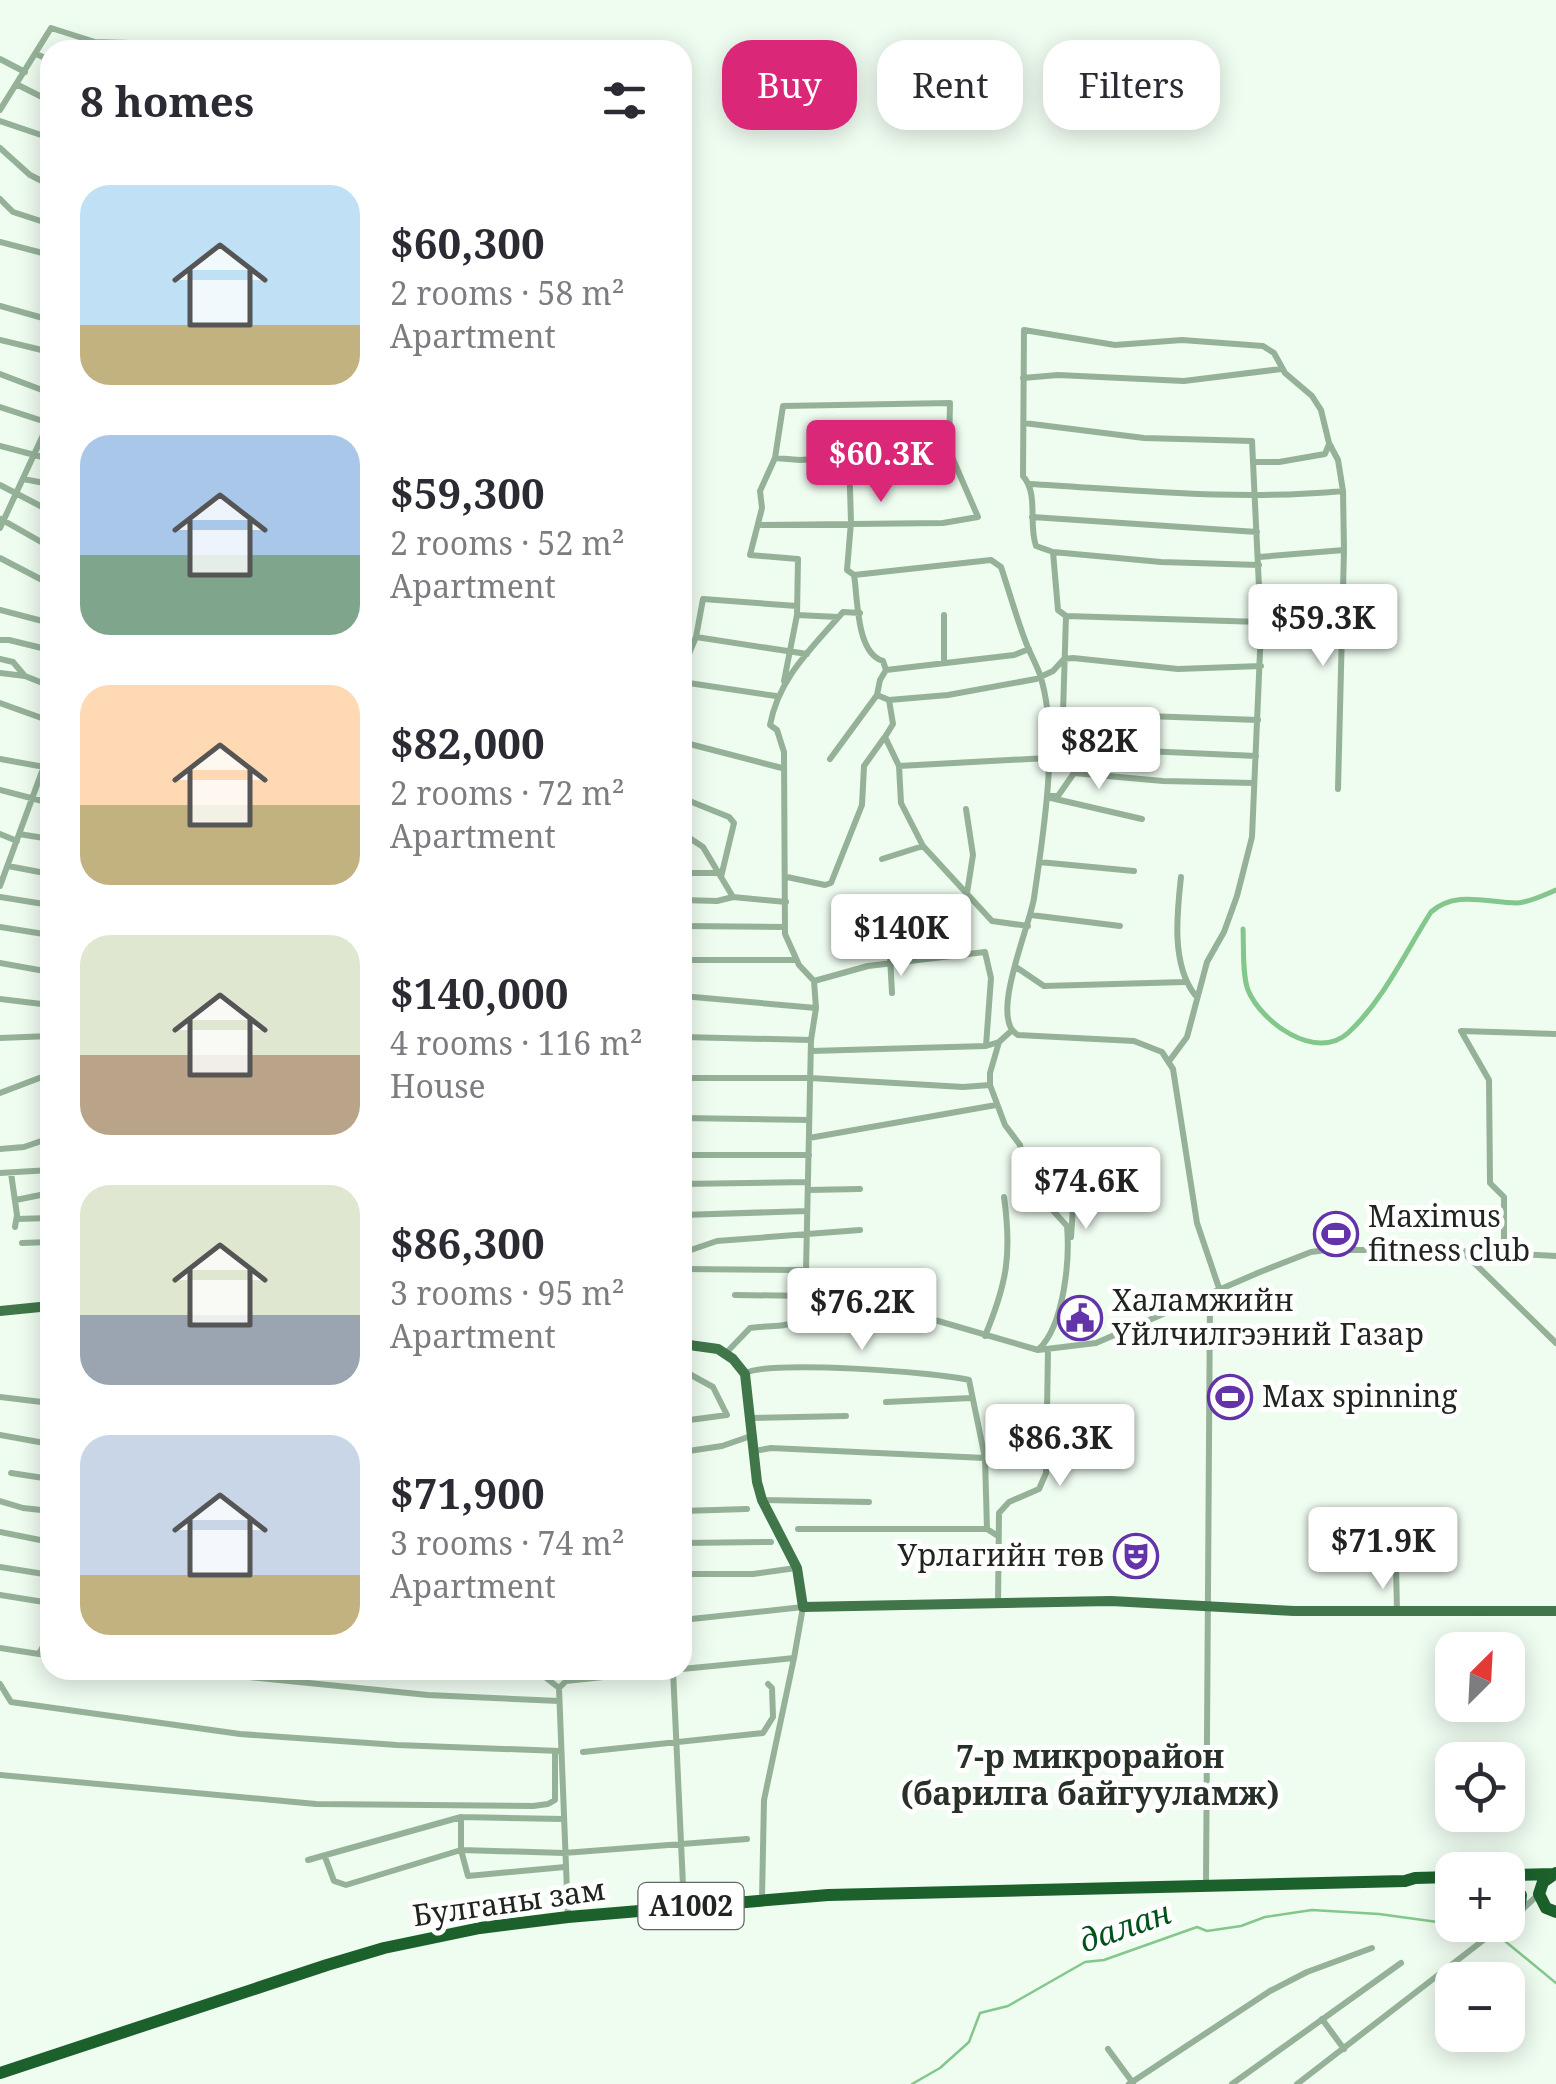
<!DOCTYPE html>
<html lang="en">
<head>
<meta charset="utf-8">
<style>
	:root { --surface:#fff; --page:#f7f7f7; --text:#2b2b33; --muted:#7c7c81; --accent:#db2777 }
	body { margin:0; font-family:"Noto Serif",serif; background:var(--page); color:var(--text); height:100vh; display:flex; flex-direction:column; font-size:38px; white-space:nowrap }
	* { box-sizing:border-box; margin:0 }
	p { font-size:32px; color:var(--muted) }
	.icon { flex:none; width:55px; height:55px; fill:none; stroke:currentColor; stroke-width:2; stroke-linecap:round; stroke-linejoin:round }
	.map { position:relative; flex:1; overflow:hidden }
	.sheet { position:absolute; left:40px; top:40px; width:652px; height:1640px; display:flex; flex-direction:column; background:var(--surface); border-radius:30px; box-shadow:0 5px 25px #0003 }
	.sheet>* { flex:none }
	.guide { position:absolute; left:722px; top:40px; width:682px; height:90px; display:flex; gap:20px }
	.needle { width:65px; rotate:24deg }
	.controls { position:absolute; left:1435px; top:1632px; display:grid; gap:20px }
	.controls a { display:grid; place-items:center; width:90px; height:90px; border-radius:20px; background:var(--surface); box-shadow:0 5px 25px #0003; font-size:50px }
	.price { position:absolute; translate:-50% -85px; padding:0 22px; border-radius:10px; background:#fff; color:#222; font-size:32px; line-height:65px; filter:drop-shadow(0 2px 5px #0008) }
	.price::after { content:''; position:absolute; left:50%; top:60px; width:30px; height:22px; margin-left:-15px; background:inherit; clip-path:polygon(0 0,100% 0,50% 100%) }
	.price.on { background:var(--accent); color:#fff }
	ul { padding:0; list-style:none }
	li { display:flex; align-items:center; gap:30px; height:250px; padding:0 40px }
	li span { display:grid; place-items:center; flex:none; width:280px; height:200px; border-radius:30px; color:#555 }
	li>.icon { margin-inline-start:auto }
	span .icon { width:120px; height:120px; fill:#fffc; stroke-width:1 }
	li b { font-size:42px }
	h2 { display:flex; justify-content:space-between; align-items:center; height:120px; padding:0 40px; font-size:42px }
	.chip { padding:0 35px; border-radius:30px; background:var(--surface); box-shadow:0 5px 25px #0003; font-size:35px; line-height:90px }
	.chip.on { background:var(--accent); color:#fff }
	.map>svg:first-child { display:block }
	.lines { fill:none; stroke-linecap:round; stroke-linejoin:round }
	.stream { stroke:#83c78c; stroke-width:2.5 }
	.canal { stroke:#83c78c; stroke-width:5 }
	.minor { stroke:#95b298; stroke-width:6 }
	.major { stroke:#407649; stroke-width:10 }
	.highway { stroke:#1c612c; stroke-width:12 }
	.labels { text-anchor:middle; stroke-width:10; stroke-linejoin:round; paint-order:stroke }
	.shield { fill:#fff; stroke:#636663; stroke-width:2.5 }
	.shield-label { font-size:28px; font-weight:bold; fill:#202520 }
	.poi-label { font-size:30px; fill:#202520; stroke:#fff; text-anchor:start }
	.street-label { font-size:30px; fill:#202520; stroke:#fff }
	.neighbourhood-label { font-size:32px; font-weight:bold; fill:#273128; stroke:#fff }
	.water-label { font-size:32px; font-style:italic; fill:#00511b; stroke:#fff }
</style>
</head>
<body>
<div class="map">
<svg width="1556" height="2084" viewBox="0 0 1556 2084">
	<rect width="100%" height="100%" fill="#effcf0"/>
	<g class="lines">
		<path class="stream" d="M1463 1925 1487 1933
			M1500 1937 1556 1983
			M912 2084 940 2068 969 2042 980 2013 1008 2006 1085 1962 1104 1960 1197 1927 1207 1931 1241 1926 1265 1917 1312 1910 1379 1914 1452 1924"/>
		<path class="canal" d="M1243 929C1244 947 1242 974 1248 990 1261 1022 1316 1062 1348 1033 1383 1001 1406 951 1431 912 1456 890 1487 903 1517 903 1530 902 1544 895 1556 890"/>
		<path class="minor" d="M36 54 50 60
			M0 59 25 72
			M16 84 50 101
			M0 110 51 28 95 42 165 44 190 50
			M0 121 50 138
			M0 148 30 175 50 185
			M0 199 13 212 50 224
			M0 242 50 255
			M0 306 50 320
			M0 340 50 352
			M0 374 50 393
			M1023 378 1058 375 1184 381 1281 369
			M0 407 49 423
			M1024 423 1144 438 1252 441 1261 629 1252 837 1237 896 1224 932 1207 962 1187 1037 1170 1060
			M0 446 50 459
			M775 458 800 460 949 450 950 403 783 406 775 458 760 491 762 508 750 555 798 559 797 615 784 681
			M1253 462H1279L1325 454 1329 444
			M23 479 50 484
			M1030 484C1134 490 1239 501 1343 491
			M0 485 50 511
			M1032 517 1257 532
			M1 519 50 547
			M758 525 943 523 978 517 949 450
			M0 528 50 420
			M1053 552 1161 562 1259 565
			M1259 557 1344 550
			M0 558 50 584
			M854 575 991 560 1001 567C1009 591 1016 616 1025 640 1029 652 1036 663 1040 675 1060 736 1043 835 1034 898 1030 926 988 1020 1018 1035L1134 1041 1162 1052 1173 1069 1197 1223 1220 1291
			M0 610 50 623
			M797 615 838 617
			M1066 616 1261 622
			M696 637 807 654
			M0 640H9L50 650
			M0 659 13 662 24 675
			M944 663V615
			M682 670 696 637 703 599 797 606
			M886 670 1014 655 1029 649
			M0 673 25 676 50 686
			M682 682 776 696
			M877 695 889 700 948 695 1036 679 1053 671 1064 659 1073 658 1178 669 1261 666
			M889 700 893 724 885 737 899 766 901 803 923 846 992 921 1028 926
			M0 703 50 721
			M1063 713 1066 616 1058 610 1053 552 1036 546C1028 524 1039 494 1023 476L1024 330 1115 345 1182 340 1263 346 1274 353 1285 373 1312 396 1321 410 1329 443 1338 460 1343 491 1344 550 1338 789
			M1048 725 1063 713 1258 720
			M1048 738 1145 751 1256 756
			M682 742 782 768
			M0 759 50 768
			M830 759 877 695 880 680 886 670 883 661C856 653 858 599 854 575L847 570 851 522 849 457
			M899 766 1048 758
			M0 790 50 803
			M1047 796H1058L1074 773 1163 781 1254 783
			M682 798 729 817 734 823 721 877
			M1051 798 1142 819
			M966 809 973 855 967 893
			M682 833 703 847 733 897 786 902
			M0 834 17 841
			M19 834 50 839
			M882 859 923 846
			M1039 862 1134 871
			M8 866 50 874
			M682 873H716
			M787 877 825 885 831 883 862 805 864 766 884 738
			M1181 877C1177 913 1171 964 1195 995
			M0 886 44 766
			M0 897 50 905
			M682 900 717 901 733 897
			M1031 915 1120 926
			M682 926 785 927
			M0 927 50 935
			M889 938 892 993
			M682 960H796
			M0 963 50 972
			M1016 967 1044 986 1185 982
			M814 981 868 966 985 952 991 978 986 1046
			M682 996 816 1008
			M0 999 50 1005
			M682 1037 811 1040
			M0 1038 50 1036
			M811 1051 986 1046 999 1042 1010 1032
			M682 1078H810L963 1087 990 1085V1073L999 1042
			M990 1085 1005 1125 1020 1145 1027 1182 1067 1226C1070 1260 1064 1325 1039 1349
			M0 1093 50 1074
			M682 1118 809 1120
			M809 1138 996 1105
			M0 1149 24 1147 50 1138
			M682 1155H809
			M0 1173 50 1170
			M11 1173 17 1215 15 1227
			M682 1184 808 1182
			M808 1190 860 1189
			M1040 1193 1066 1200 1073 1207 1071 1237
			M16 1200 50 1193
			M682 1215 807 1211
			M17 1219 50 1218
			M22 1243 50 1242
			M1462 1251 1556 1256
			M682 1253 717 1241 860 1230
			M1504 1253V1197L1490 1183 1489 1080 1461 1031 1556 1034
			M682 1269 806 1270
			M735 1295 811 1296 806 1270 811 1040 816 1008 814 981 799 965 785 934 784 752 777 730 770 725C779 677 812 648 843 612L860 613
			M985 1336C1007 1283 1012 1254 1004 1197
			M726 1353 750 1328C786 1323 793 1334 811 1296L818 1294 876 1303 1038 1350 1096 1343 1260 1272 1311 1252 1326 1250H1461L1556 1343
			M682 1370 713 1387 727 1415 682 1421
			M746 1373C769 1360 937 1372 969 1380L985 1458 987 1529
			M0 1397 50 1403
			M886 1402 971 1398
			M751 1418 846 1416
			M0 1435 50 1444
			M754 1451 771 1448 985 1458
			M682 1452 722 1446 751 1436
			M11 1473 50 1479
			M763 1500 869 1502
			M0 1501 23 1508 50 1511
			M682 1511 747 1509
			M1395 1518 1397 1611
			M798 1529H987L998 1536
			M0 1532 50 1542
			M682 1543 771 1542
			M0 1567 50 1575
			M682 1574H753L796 1568
			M0 1595 50 1603
			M998 1604 999 1513 1009 1502 1039 1489 1046 1473 1048 1350
			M682 1620 803 1607 794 1658 682 1669
			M0 1648 39 1654 50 1633
			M39 1654 50 1655
			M178 1670 428 1695 559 1701
			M536 1670 559 1688 568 1917
			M673 1670 684 1907
			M0 1684 11 1702 240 1734 397 1745 560 1751
			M559 1688 566 1681 669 1670
			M583 1752 763 1733 773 1717 772 1688 768 1684
			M0 1775 316 1804 533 1806 548 1804 555 1800V1751
			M461 1817 563 1819
			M325 1857 334 1881 346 1885 461 1850 564 1853 747 1839
			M308 1860 461 1817V1850L468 1876 565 1867
			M1206 1884 1210 1295
			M762 1898 764 1800 794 1658
			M1508 1922 1538 1895
			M1322 2019 1344 2049
			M1108 2049 1133 2083
			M1129 2084 1270 1991 1307 1972 1372 1948
			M1232 2084 1401 1963
			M1297 2084 1503 1925"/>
		<path class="major" d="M0 1311 50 1306
			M682 1344 718 1349 733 1359 745 1374 757 1482 762 1500 797 1568 803 1607 1111 1601 1294 1611H1556"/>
		<path class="highway" d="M1556 1873 1543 1882 1539 1894 1546 1908 1556 1912
			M1508 1875 1553 1874
			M1508 1885 1521 1895 1519 1912
			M0 2073 327 1965 384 1948 480 1928 568 1917 828 1895 1405 1881 1415 1878 1452 1877"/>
	</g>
	<defs>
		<symbol id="stadium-ring" viewBox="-11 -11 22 22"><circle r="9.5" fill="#fff" stroke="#6333aa" stroke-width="1.5"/><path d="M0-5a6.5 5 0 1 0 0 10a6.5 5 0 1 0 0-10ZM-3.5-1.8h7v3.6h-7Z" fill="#6333aa"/></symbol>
		<symbol id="civic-ring" viewBox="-11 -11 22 22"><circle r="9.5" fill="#fff" stroke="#6333aa" stroke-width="1.5"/><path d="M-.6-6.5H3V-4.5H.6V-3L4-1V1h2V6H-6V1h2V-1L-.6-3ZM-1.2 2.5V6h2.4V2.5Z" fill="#6333aa"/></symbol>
		<symbol id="theatre-ring" viewBox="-11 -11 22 22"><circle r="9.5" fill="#fff" stroke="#6333aa" stroke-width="1.5"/><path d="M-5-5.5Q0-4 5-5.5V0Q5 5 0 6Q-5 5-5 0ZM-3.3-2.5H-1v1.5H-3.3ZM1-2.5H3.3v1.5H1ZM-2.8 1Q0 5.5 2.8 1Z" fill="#6333aa"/></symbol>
	</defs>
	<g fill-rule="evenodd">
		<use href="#stadium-ring" x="1311" y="1209" width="50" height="50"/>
		<use href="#civic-ring" x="1055" y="1293" width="50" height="50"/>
		<use href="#stadium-ring" x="1205" y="1372" width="50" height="50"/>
		<use href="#theatre-ring" x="1111" y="1531" width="50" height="50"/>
	</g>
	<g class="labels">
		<rect class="shield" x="638.5" y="1883" width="105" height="46" rx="8"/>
		<g class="shield-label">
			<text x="691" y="1916">A1002</text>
		</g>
		<g class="poi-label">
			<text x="1368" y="1227">Maximus<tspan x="1368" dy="34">fitness club</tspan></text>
			<text x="1112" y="1311">Халамжийн<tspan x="1112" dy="34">Үйлчилгээний Газар</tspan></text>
			<text x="1262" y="1407">Max spinning</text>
			<text x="1104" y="1566" text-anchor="end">Урлагийн төв</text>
		</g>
		<g class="street-label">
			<text transform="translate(509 1903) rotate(-8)" y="10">Булганы зам</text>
		</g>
		<g class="neighbourhood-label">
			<text x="1090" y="1768">7-р микрорайон<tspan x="1090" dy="37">(барилга байгууламж)</tspan></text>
		</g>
		<g class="water-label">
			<text transform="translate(1125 1927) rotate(-19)" y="11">далан</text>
		</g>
	</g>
</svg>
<div class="controls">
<a><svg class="needle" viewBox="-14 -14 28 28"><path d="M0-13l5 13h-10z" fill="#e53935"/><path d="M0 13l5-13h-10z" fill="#7c7c81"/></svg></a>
<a><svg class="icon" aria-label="locate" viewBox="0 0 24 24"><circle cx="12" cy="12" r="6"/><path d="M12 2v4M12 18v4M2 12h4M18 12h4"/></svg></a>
<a>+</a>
<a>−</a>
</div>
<b class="price on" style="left:881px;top:505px">$60.3K</b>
<b class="price" style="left:1323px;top:669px">$59.3K</b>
<b class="price" style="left:1099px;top:792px">$82K</b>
<b class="price" style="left:901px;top:979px">$140K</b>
<b class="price" style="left:1086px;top:1232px">$74.6K</b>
<b class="price" style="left:862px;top:1353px">$76.2K</b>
<b class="price" style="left:1060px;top:1489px">$86.3K</b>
<b class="price" style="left:1383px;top:1592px">$71.9K</b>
<div class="guide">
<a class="chip on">Buy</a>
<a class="chip">Rent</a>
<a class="chip">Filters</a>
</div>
<section class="sheet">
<h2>8 homes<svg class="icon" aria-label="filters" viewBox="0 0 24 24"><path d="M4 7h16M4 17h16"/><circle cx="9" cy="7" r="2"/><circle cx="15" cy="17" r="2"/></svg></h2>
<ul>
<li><span style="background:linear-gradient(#bfe0f5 70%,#c2b280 0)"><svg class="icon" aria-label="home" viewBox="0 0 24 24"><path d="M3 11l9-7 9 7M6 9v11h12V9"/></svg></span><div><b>$60,300</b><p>2 rooms · 58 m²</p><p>Apartment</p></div></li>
<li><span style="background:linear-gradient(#a9c7e8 60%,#7fa58c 0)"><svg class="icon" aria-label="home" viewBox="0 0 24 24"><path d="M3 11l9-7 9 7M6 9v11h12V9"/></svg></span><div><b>$59,300</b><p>2 rooms · 52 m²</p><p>Apartment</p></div></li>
<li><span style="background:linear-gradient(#ffd9b3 60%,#c2b280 0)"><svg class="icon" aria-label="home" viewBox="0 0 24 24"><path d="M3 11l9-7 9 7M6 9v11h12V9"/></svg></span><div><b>$82,000</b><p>2 rooms · 72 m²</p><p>Apartment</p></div></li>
<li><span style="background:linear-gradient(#dfe7d0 60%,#b9a48a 0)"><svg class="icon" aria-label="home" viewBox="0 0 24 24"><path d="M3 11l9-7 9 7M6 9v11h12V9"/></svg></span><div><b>$140,000</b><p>4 rooms · 116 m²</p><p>House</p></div></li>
<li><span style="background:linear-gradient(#dfe7d0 65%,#9aa5b1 0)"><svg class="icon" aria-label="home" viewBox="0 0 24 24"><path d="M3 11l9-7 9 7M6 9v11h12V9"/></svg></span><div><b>$86,300</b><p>3 rooms · 95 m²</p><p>Apartment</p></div></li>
<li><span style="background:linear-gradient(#c9d6e8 70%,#c2b280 0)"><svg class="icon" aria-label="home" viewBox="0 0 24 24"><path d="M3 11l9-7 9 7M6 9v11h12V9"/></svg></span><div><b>$71,900</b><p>3 rooms · 74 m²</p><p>Apartment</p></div></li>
</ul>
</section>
</div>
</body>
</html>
